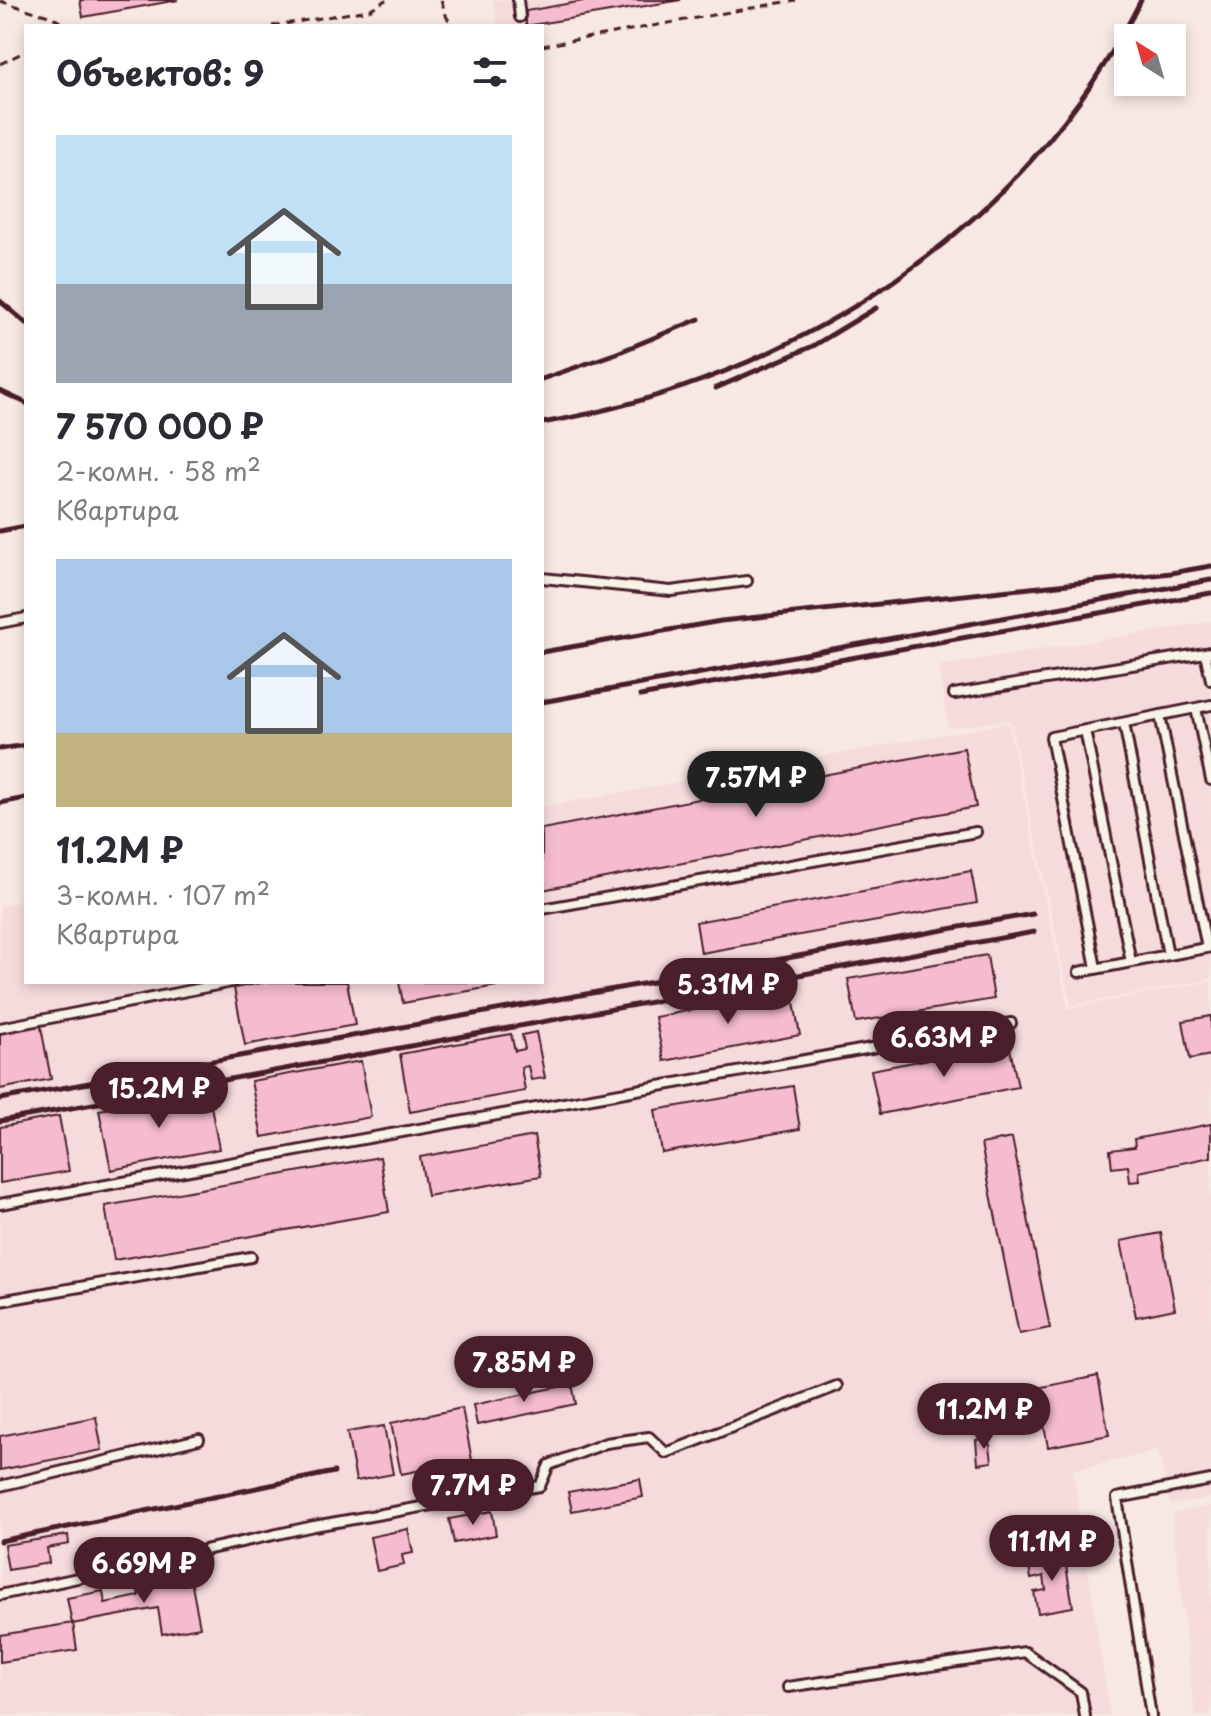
<!DOCTYPE html>
<html lang="ru">
<head>
<meta charset="utf-8">
<style>
	:root { --surface:#fff; --page:#f2f2f3; --text:#2b2b33; --muted:#7c7c81; --accent:#4a1f2b }
	body { margin:0; font-family:"Playpen Sans",sans-serif; background:var(--page); color:var(--text); height:100vh; display:flex; flex-direction:column; font-size:30px; white-space:nowrap }
	* { box-sizing:border-box; margin:0 }
	p { font-size:26px; color:var(--muted) }
	.icon { flex:none; width:44px; height:44px; fill:none; stroke:currentColor; stroke-width:2; stroke-linecap:round; stroke-linejoin:round }
	.map { position:relative; flex:1; overflow:hidden }
	.panel { position:absolute; left:24px; top:24px; width:520px; height:960px; display:flex; flex-direction:column; background:var(--surface); border-radius:0px; box-shadow:0 4px 12px #0003 }
	.panel>* { flex:none }
	.needle { width:52px; rotate:323deg }
	.tools { position:absolute; left:1114px; top:24px; display:grid; gap:16px }
	.tools a { display:grid; place-items:center; width:72px; height:72px; border-radius:0px; background:var(--surface); box-shadow:0 4px 12px #0003; font-size:40px }
	.price { position:absolute; translate:-50% -68px; padding:0 18px; border-radius:28px; background:var(--accent); color:#fff; font-size:26px; line-height:52px; filter:drop-shadow(0 2px 4px #0008) }
	.price::after { content:''; position:absolute; left:50%; top:48px; width:24px; height:18px; margin-left:-12px; background:inherit; clip-path:polygon(0 0,100% 0,50% 100%) }
	.price.on { background:#222; color:#fff }
	ul { padding:0; list-style:none }
	li { display:grid; align-content:center; gap:16px; height:424px; padding:0 32px }
	li span { display:grid; place-items:center; height:248px; border-radius:0px; color:#555 }
	li>.icon { margin-inline-start:auto }
	span .icon { width:144px; height:144px; fill:#fffc; stroke-width:1 }
	li b { font-size:34px }
	h2 { display:flex; justify-content:space-between; align-items:center; height:96px; padding:0 32px; font-size:34px }
	.map>svg:first-child { display:block }
	.built { fill:#f6dbdd }
	.building { fill:#f5bccf; stroke:#4a1f2b; stroke-width:2 }
	.lines { fill:none; stroke-linecap:round; stroke-linejoin:round }
	.service-casing { stroke:#4a1f2b; stroke-width:14 }
	.path { stroke:#4a1f2b; stroke-width:3; stroke-dasharray:8 6; stroke-linecap:butt }
	.service { stroke:#f7f3e8; stroke-width:8 }
	.rail { stroke:#4a1f2b; stroke-width:5 }
</style>
</head>
<body>
<div class="map">
<svg width="1211" height="1716" viewBox="0 0 1211 1716">
	<rect width="100%" height="100%" fill="#f7e8e3"/>
	<filter id="ink" filterUnits="userSpaceOnUse"><feTurbulence type="fractalNoise" baseFrequency=".0125" numOctaves="2"/><feDisplacementMap in="SourceGraphic" scale="16" xChannelSelector="R" yChannelSelector="G"/><feConvolveMatrix kernelMatrix="1 2 1 2 8 2 1 2 1" color-interpolation-filters="sRGB"/></filter>
	<g filter="url(#ink)">
		<path class="built" d="M493 0H668L517 26H498Z
			M1211 622V979L1071 1006 1010 720 948 728 939 666Z
			M1008 723 1068 1009 1211 981V1498L1170 1505 1158 1451 1073 1470 1110 1716H0V905L26 901V982H542V807Z
			M1211 1506V1716H1195L1172 1513Z"/>
		<path class="building" d="M80 0H178L83 17Z
			M589 0H681L526 26V11Z
			M964 748 976 807 542 890V829Z
			M971 871 977 903 701 953 696 922Z
			M987 955 994 999 856 1022 848 979Z
			M267 982H347L355 1025 245 1045 234 988Z
			M399 982H518L403 1003Z
			M792 991 800 1035 664 1061 655 1017Z
			M1211 1016V1055L1190 1059 1183 1021Z
			M40 1022 51 1079 0 1089V1030Z
			M536 1032 545 1078 531 1080 528 1066 521 1067 525 1091 410 1112 400 1054 511 1034 515 1051 525 1049 522 1035Z
			M1009 1044 1018 1087 880 1114 871 1070Z
			M361 1061 371 1117 262 1137 251 1081Z
			M793 1086 800 1129 662 1153 655 1110Z
			M208 1090 219 1149 111 1170 99 1110Z
			M59 1116 69 1171 0 1183V1127Z
			M1211 1124V1157L1139 1172 1140 1181 1130 1182 1128 1166 1112 1168 1110 1150 1135 1147 1134 1139Z
			M534 1136 541 1176 427 1196 420 1157Z
			M1012 1138 1050 1328 1019 1334 981 1144Z
			M380 1157 389 1212 114 1260 105 1206Z
			M1161 1233 1175 1309 1136 1317 1121 1241Z
			M1098 1376 1109 1435 1048 1447 1037 1388Z
			M572 1384 576 1404 477 1425 473 1405Z
			M462 1408 472 1460 401 1474 391 1423Z
			M96 1417 102 1450 0 1470V1436Z
			M384 1426 393 1474 356 1481 347 1432Z
			M989 1438 992 1462 978 1464 976 1440Z
			M640 1479 643 1497 572 1511 568 1492Z
			M492 1511 496 1535 454 1543 449 1519Z
			M408 1529 413 1553 402 1555 404 1565 377 1571 370 1537Z
			M68 1535 69 1544 47 1548 49 1563 8 1570 4 1545Z
			M1064 1554 1073 1607 1038 1613 1034 1592 1046 1590 1044 1576 1031 1579 1028 1560Z
			M190 1575 200 1627 162 1634 158 1608 72 1624 67 1598 103 1591 105 1603 139 1596 137 1584Z
			M73 1623 77 1650 0 1662V1635Z"/>
		<g class="lines">
			<defs>
				<path id="service" d="M518 0 520 17
					M542 578 671 591 747 581
					M0 623 26 618
					M1205 653 1211 680
					M954 694 1211 652
					M1196 708 1211 780
					M1160 715 1207 948
					M1124 723 1168 955
					M1085 730 1131 962
					M542 909 976 832
					M1096 968 1051 737 1211 705
					M1079 972 1211 947
					M0 1028 232 982
					M0 1204 1011 1023
					M0 1301 251 1257
					M0 1486 199 1439
					M0 1595 314 1526 540 1486 549 1465 606 1443 649 1437 666 1453 837 1386
					M788 1687 1025 1652 1081 1692 1085 1716
					M1151 1716 1117 1498 1211 1480"/>
			</defs>
			<use href="#service" class="service-casing"/>
			<path class="path" d="M441 0 447 18 455 26
				M0 1 52 17 67 26
				M272 26 369 10 386 0
				M542 46 796 0
				M0 64 26 51"/>
			<use href="#service" class="service"/>
			<path class="rail" d="M0 301 26 323
				M542 379 617 353 699 319
				M716 388 813 346 876 308
				M0 391 26 403
				M542 423C793 380 1025 231 1141 0
				M0 531 26 526
				M542 652 721 621 1171 573 1211 566
				M640 696 1211 593
				M542 702 1211 580
				M0 749 26 745
				M0 803 26 798
				M0 1099 1033 914
				M0 1121 1034 932
				M0 1541 334 1472"/>
		</g>
	</g>
</svg>
<div class="tools">
<a><svg class="needle" viewBox="-14 -14 28 28"><path d="M0-13l5 13h-10z" fill="#e53935"/><path d="M0 13l5-13h-10z" fill="#7c7c81"/></svg></a>
</div>
<b class="price on" style="left:756px;top:819px">7.57M ₽</b>
<b class="price" style="left:728px;top:1026px">5.31M ₽</b>
<b class="price" style="left:944px;top:1079px">6.63M ₽</b>
<b class="price" style="left:159px;top:1130px">15.2M ₽</b>
<b class="price" style="left:524px;top:1404px">7.85M ₽</b>
<b class="price" style="left:984px;top:1451px">11.2M ₽</b>
<b class="price" style="left:473px;top:1527px">7.7M ₽</b>
<b class="price" style="left:1052px;top:1583px">11.1M ₽</b>
<b class="price" style="left:144px;top:1605px">6.69M ₽</b>
<section class="panel">
<h2>Объектов: 9<svg class="icon" aria-label="filters" viewBox="0 0 24 24"><path d="M4 7h16M4 17h16"/><circle cx="9" cy="7" r="2"/><circle cx="15" cy="17" r="2"/></svg></h2>
<ul>
<li><span style="background:linear-gradient(#bfe0f5 60%,#9aa5b1 0)"><svg class="icon" aria-label="home" viewBox="0 0 24 24"><path d="M3 11l9-7 9 7M6 9v11h12V9"/></svg></span><div><b>7 570 000 ₽</b><p>2-комн. · 58 m²</p><p>Квартира</p></div></li>
<li><span style="background:linear-gradient(#a9c7e8 70%,#c2b280 0)"><svg class="icon" aria-label="home" viewBox="0 0 24 24"><path d="M3 11l9-7 9 7M6 9v11h12V9"/></svg></span><div><b>11.2M ₽</b><p>3-комн. · 107 m²</p><p>Квартира</p></div></li>
</ul>
</section>
</div>
</body>
</html>
